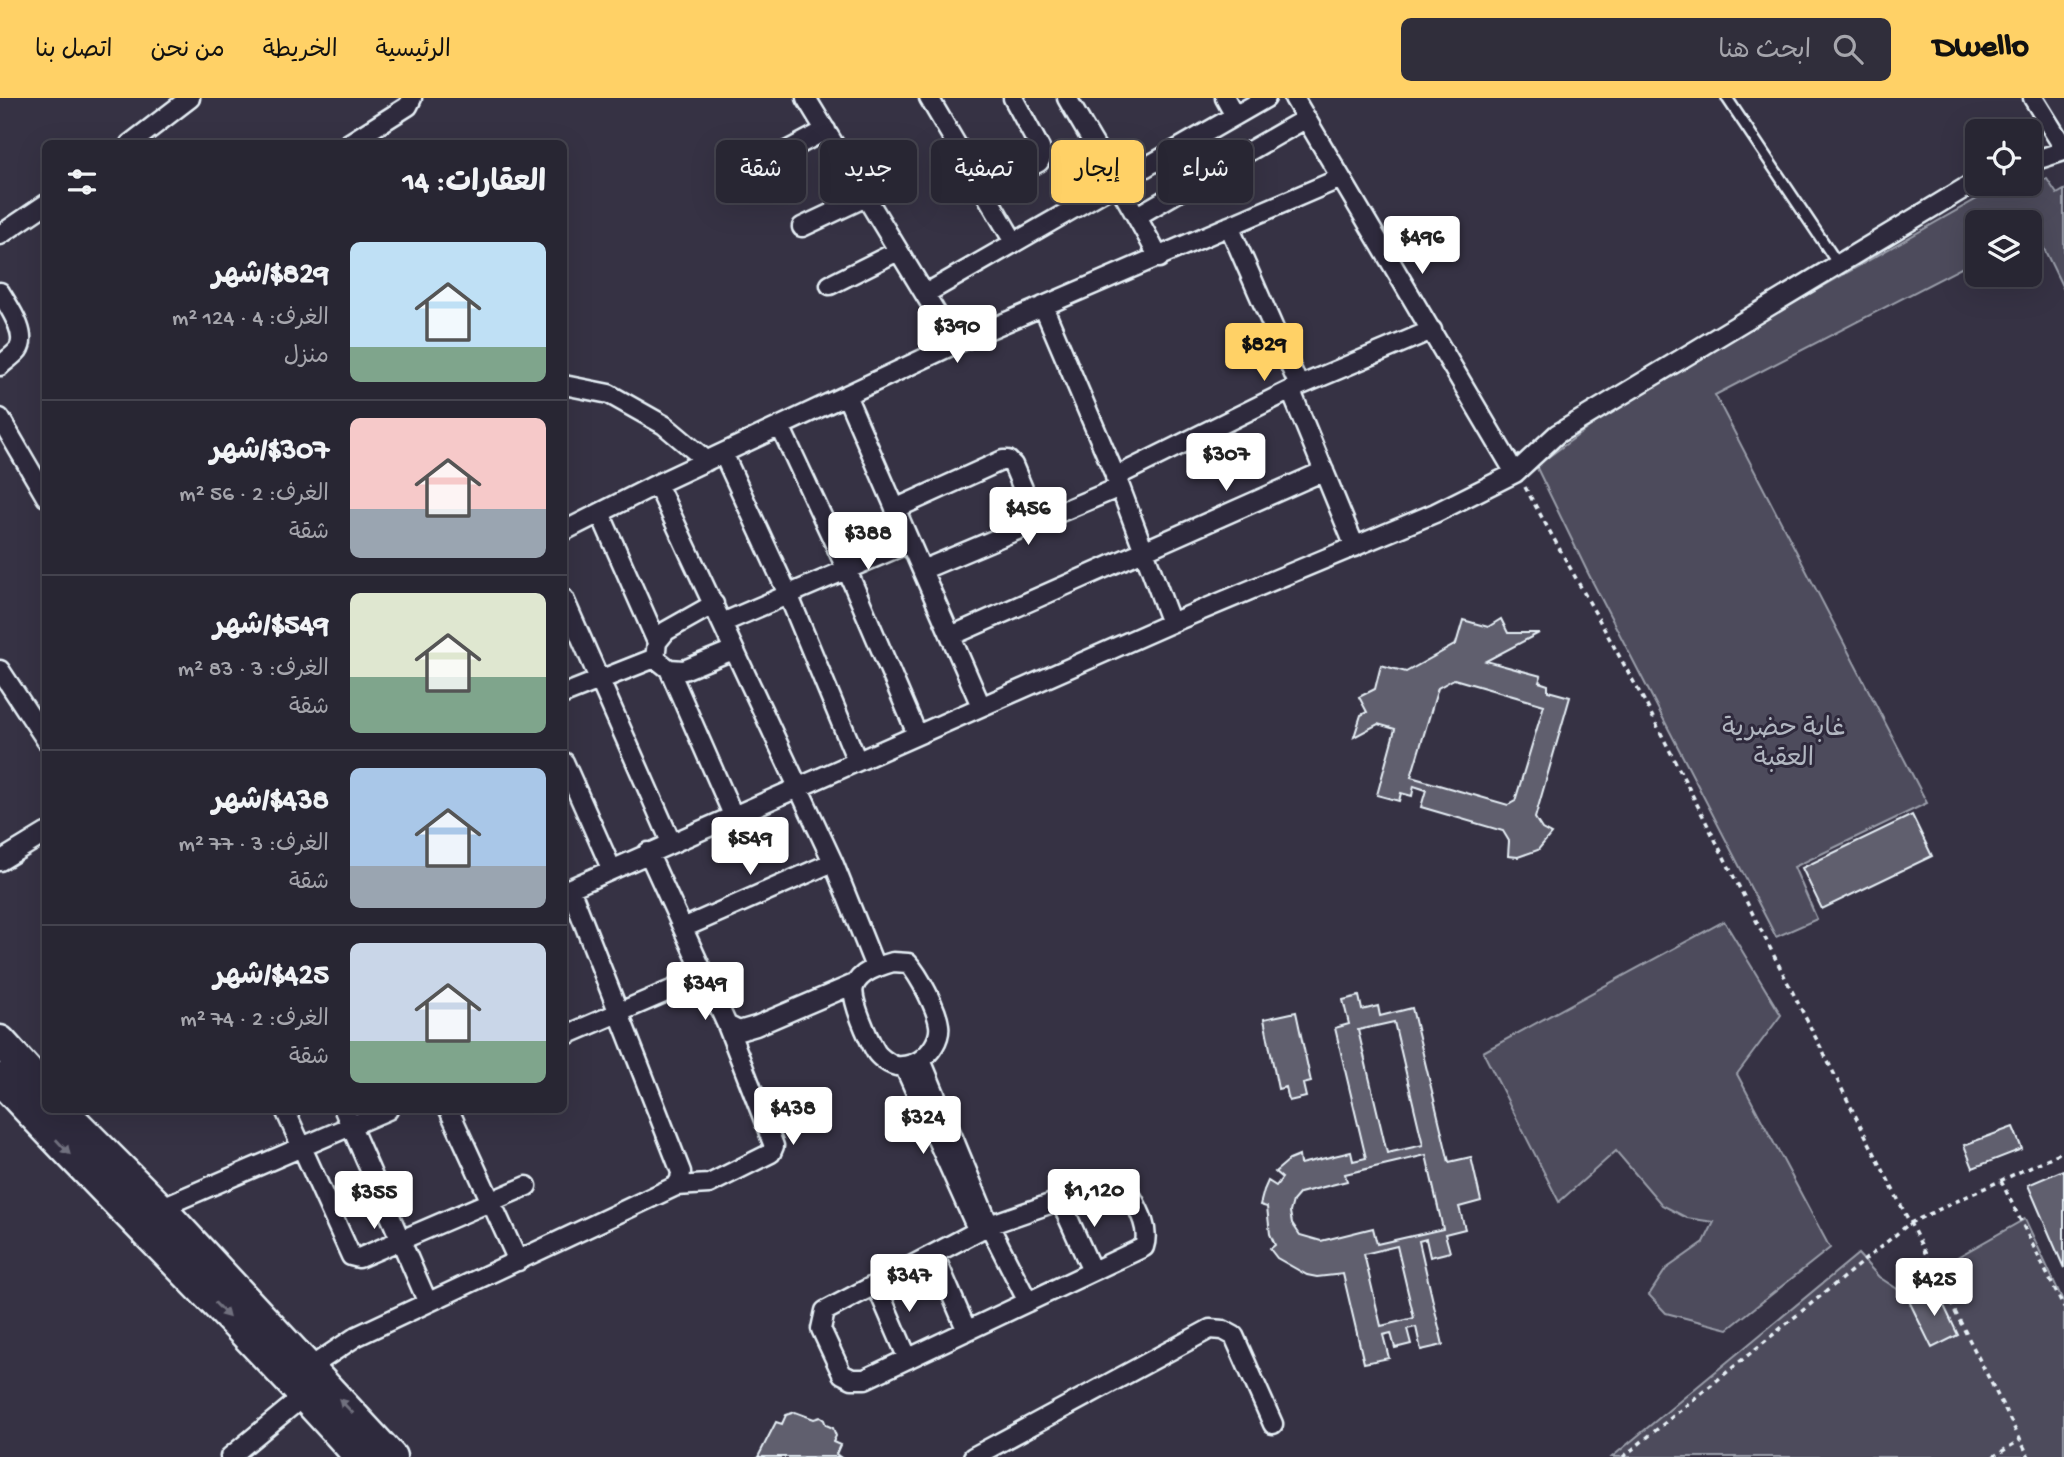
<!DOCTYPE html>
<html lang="ar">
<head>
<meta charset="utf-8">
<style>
	:root { --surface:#282633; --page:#302e3b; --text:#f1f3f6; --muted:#a5a5ac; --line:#44434e; --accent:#ffd166 }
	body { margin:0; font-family:"Gochi Hand","Playpen Sans Arabic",sans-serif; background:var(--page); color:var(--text); direction:rtl; height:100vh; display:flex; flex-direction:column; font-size:26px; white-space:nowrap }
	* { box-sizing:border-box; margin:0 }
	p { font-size:23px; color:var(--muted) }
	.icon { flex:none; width:38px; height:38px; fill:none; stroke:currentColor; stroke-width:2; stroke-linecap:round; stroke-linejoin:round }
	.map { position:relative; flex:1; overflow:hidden; direction:ltr }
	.side { position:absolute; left:42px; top:42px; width:525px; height:973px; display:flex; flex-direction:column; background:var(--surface); border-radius:10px; box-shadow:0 7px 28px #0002,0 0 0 2px var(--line); direction:rtl }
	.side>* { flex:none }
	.hud { position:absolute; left:588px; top:42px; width:665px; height:63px; direction:rtl; display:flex; gap:14px }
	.buttons { position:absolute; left:1965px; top:21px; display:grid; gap:14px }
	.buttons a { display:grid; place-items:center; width:77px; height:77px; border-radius:10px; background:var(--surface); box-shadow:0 7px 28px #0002,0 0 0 2px var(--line); font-size:35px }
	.price { position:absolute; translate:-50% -60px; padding:0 16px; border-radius:7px; background:#fff; color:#222; font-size:23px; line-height:46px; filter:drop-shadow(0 2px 4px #0008) }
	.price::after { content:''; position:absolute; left:50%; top:42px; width:21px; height:16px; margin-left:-10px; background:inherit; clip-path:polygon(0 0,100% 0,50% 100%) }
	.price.current { background:var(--accent); color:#111 }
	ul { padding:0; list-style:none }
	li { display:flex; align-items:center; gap:21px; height:175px; padding:0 21px }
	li+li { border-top:2px solid var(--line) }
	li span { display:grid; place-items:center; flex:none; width:196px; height:140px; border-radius:10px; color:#555 }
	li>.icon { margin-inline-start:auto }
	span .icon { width:84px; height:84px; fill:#fffc; stroke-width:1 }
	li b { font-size:30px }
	h2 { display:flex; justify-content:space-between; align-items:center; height:84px; padding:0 21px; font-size:30px }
	.tag { padding:0 24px; border-radius:10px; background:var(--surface); box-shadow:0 7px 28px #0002,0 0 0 2px var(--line); font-size:24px; line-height:63px }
	.tag.current { background:var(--accent); color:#111 }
	header { display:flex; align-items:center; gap:42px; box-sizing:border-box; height:98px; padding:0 35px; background:var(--accent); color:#111 }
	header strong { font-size:33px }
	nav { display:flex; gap:38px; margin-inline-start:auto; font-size:24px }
	.search { width:490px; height:63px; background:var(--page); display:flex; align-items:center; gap:18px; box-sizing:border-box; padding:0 24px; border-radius:10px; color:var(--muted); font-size:26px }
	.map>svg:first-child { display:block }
	.green { fill:#4d4b5c; stroke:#9a9eaa; stroke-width:2 }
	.building { fill:#605e6e; stroke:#e8f1f8; stroke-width:2; fill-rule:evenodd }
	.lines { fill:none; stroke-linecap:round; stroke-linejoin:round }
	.service-casing { stroke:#e8f1f8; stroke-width:14 }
	.minor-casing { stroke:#e8f1f8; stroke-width:23 }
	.trunk-casing { stroke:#e8f1f8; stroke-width:35 }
	.path { stroke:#e8f1f8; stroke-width:3.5; stroke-dasharray:5 5; stroke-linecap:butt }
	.service { stroke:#2f2a3d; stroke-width:9 }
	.minor { stroke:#2f2a3d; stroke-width:18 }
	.trunk { stroke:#2f2a3d; stroke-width:30 }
	.oneway { fill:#70707e }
	.labels { text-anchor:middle; stroke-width:6; stroke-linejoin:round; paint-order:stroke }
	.park-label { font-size:26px; fill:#b2b7c1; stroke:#2f2a3d }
</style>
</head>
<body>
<header>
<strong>Dwello</strong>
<div class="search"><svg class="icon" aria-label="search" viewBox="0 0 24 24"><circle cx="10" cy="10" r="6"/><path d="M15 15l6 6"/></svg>ابحث هنا</div>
<nav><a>الرئيسية</a><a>الخريطة</a><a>من نحن</a><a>اتصل بنا</a></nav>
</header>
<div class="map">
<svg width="2064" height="1359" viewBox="0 0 2064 1359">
	<rect width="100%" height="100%" fill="#363244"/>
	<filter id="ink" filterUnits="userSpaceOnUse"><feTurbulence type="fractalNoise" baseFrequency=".0143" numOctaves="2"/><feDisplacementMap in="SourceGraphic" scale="14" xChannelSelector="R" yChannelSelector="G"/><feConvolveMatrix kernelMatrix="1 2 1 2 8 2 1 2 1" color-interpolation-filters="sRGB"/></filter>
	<g filter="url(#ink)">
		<path class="green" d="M2047 81 2057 96 2064 92V192L2035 132 2030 135V124H1978L1977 162 1715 297 1927 705 1794 769 1817 821 1776 839 1588 475 1536 368 1640 292 1991 93Z
			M1724 823 1781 917 1737 976 1830 1150 1728 1231 1666 1215 1649 1197 1666 1171 1704 1144 1714 1124 1687 1120 1662 1107 1616 1053 1559 1104 1483 954Z
			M2025 1121 2064 1205V1359H1612L1858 1156 1879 1179 1899 1192Z"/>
		<path class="building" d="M1501 521 1508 535H1539L1486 563 1541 578 1539 584 1548 587V593L1570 599 1535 720 1542 731 1551 736 1538 752 1518 759 1508 758 1509 743 1503 733 1421 709 1426 692 1414 688 1412 698 1401 695 1399 703 1377 697 1395 631 1378 626 1354 639 1361 617 1367 614 1359 599 1375 591 1381 567 1406 574 1456 546 1463 522 1488 529ZM1454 581 1544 607 1515 703 1508 707 1411 679 1438 590Z
			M1912 717 1932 758 1822 811 1802 770Z
			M1359 898 1362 912 1378 908 1380 918 1412 910 1449 1064 1471 1059 1481 1103 1459 1109 1465 1131 1445 1136 1450 1154 1430 1159 1426 1141 1419 1143 1443 1247 1421 1252 1416 1229 1407 1231 1411 1246 1395 1250 1391 1235 1383 1237 1389 1260 1364 1265 1343 1176 1317 1179 1307 1177 1277 1160 1270 1151 1275 1147 1270 1136 1267 1109 1260 1107 1264 1092 1268 1083 1276 1088 1282 1080 1275 1074 1289 1062 1299 1058 1300 1066 1351 1054 1353 1063 1366 1060 1335 930 1349 926 1343 902ZM1394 924 1423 1047 1387 1055 1358 932ZM1426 1057 1443 1131 1377 1146 1373 1130 1321 1143 1300 1137 1292 1125 1290 1114 1293 1103 1300 1095 1347 1083 1345 1076ZM1397 1148 1414 1220 1381 1228 1364 1156Z
			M1296 914 1311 984 1303 986 1306 999 1289 1003 1286 989 1278 991 1264 921Z
			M2013 1029 2022 1051 1973 1070 1964 1047Z
			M2063 1072 2064 1074V1170L2028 1087Z
			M1936 1191 1958 1237 1932 1250 1909 1203Z
			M795 1314 814 1321 820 1319 824 1322 826 1327 833 1330 836 1338 833 1344 840 1347 836 1356 840 1359H758L776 1324 782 1326 786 1317Z"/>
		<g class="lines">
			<defs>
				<path id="service" d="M1727 0 1838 166"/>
				<path id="minor" d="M806 0 955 246
					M929 0 1014 144
					M1067 0C1097 53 1131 105 1159 160
					M1225 0 1235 18
					M1294 0 1515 375
					M2033 0 2064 50
					M130 46 190 0
					M348 46 408 8 412 0
					M2030 64 2064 53
					M764 65 826 32
					M984 94 1039 64 1042 58 1040 50 1013 0
					M1137 118 1305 21
					M1229 128 1299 288
					M802 129 868 98
					M0 137 46 106
					M830 187 898 153
					M0 194C8 208 29 236 18 252 13 258 5 263 0 268
					M925 196 1266 0
					M1043 208 1120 389 1171 525
					M564 287 609 296 664 327 707 363
					M1291 293 1355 449
					M846 297 981 608
					M0 320 46 399
					M780 328 847 472 917 636
					M723 355 788 496 857 663
					M1115 379 1299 288 1432 232
					M657 386 833 764 875 869
					M895 411 1003 362H1008L1013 367 1037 424
					M600 415 657 544
					M564 433 657 386 955 246 1341 80
					M922 472 1120 389
					M564 501 671 744
					M714 506 666 533 657 544 655 560 669 571 684 572 733 552
					M722 525 909 445
					M951 538 1324 373
					M669 571 733 717
					M0 572 46 642
					M564 596 655 560
					M564 664 611 770
					M648 754 727 927 739 933 756 928 854 886
					M0 763 46 735
					M564 793 1171 525 1435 415 1515 375 1557 336 1978 82
					M683 830 833 764
					M893 864 908 865C919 877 937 911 939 927 941 941 930 956 919 963 912 967 900 970 893 967 888 965 879 959 876 954 869 942 850 901 854 889 859 874 879 868 893 864Z
					M564 938 706 877
					M921 962 989 1127 1028 1204
					M904 968 978 1133
					M285 1012 351 1158 359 1160 527 1088
					M344 1012 427 1203
					M449 1012 518 1163
					M1113 1084 1126 1088C1135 1106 1151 1128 1144 1149L865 1281H852L842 1276 821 1231 825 1213 989 1127Z
					M676 1088 709 1086 771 1055 774 1048 727 927
					M1061 1104 1092 1173
					M160 1110 388 1012
					M934 1156 967 1233
					M876 1187 908 1261
					M309 1270 357 1238 676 1088 680 1082 681 1074 570 790
					M230 1359 305 1297
					M973 1359 1210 1231 1223 1232 1234 1238 1273 1326"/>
				<path id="trunk" d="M0 943 46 994
					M0 981C118 1109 244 1229 360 1359
					M62 1012 160 1110 391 1359"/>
			</defs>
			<use href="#service" class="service-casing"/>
			<use href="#minor" class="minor-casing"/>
			<use href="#trunk" class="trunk-casing"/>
			<path class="path" d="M1525 389 1646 606 2029 1359
				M2001 1083 2064 1210
				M1623 1359 1910 1125 2064 1053
				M1993 1359 2020 1342"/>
			<use href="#service" class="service"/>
			<use href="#minor" class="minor"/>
			<use href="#trunk" class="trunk"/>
		</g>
		<defs><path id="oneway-solid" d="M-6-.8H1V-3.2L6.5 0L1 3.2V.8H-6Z" transform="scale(1.75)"/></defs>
		<g class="oneway">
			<use href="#oneway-solid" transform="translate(63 1049) rotate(47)"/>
			<use href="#oneway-solid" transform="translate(222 1212) rotate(46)"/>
			<use href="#oneway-solid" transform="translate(346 1308) rotate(-134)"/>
		</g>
	</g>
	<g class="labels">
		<g class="park-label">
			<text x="1784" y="637">غابة حضرية<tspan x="1784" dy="30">العقبة</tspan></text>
		</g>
	</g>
</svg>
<div class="buttons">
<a><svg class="icon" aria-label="locate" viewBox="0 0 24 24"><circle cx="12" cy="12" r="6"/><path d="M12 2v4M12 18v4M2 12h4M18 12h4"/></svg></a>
<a><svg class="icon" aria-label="layers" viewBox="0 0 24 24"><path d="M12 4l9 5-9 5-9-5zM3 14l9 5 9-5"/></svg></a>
</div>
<b class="price" style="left:1422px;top:178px">$496</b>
<b class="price" style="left:957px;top:267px">$390</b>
<b class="price current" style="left:1264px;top:285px">$829</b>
<b class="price" style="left:1226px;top:395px">$307</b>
<b class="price" style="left:1028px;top:449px">$456</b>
<b class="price" style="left:868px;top:474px">$388</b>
<b class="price" style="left:750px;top:779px">$549</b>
<b class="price" style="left:705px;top:924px">$349</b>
<b class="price" style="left:793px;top:1049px">$438</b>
<b class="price" style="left:923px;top:1058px">$324</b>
<b class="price" style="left:1094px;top:1131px">$1,120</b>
<b class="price" style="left:374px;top:1133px">$355</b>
<b class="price" style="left:909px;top:1216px">$347</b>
<b class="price" style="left:1934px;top:1220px">$425</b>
<div class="hud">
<a class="tag">شراء</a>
<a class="tag current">إيجار</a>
<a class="tag">تصفية</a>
<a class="tag">جديد</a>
<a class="tag">شقة</a>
</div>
<section class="side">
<h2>العقارات: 14<svg class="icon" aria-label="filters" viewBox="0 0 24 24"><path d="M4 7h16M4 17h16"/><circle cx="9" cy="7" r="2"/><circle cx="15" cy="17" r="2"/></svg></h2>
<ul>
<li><span style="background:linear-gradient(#bfe0f5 75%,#7fa58c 0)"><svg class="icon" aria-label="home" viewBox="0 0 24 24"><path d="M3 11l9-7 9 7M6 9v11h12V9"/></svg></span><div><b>$829/شهر</b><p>الغرف: 4 · 124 m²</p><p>منزل</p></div></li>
<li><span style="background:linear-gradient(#f6c9c9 65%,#9aa5b1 0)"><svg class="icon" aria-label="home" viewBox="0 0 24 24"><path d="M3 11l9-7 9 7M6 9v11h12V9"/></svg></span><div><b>$307/شهر</b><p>الغرف: 2 · 56 m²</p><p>شقة</p></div></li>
<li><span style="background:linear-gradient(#dfe7d0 60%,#7fa58c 0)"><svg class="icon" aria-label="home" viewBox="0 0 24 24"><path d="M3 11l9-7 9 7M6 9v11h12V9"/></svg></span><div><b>$549/شهر</b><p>الغرف: 3 · 83 m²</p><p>شقة</p></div></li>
<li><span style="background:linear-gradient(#a9c7e8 70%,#9aa5b1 0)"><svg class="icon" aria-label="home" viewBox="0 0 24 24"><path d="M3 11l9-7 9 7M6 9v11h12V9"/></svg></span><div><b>$438/شهر</b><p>الغرف: 3 · 77 m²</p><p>شقة</p></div></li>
<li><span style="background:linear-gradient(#c9d6e8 70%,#7fa58c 0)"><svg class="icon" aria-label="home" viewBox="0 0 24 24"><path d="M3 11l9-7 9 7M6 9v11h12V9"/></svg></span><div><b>$425/شهر</b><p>الغرف: 2 · 74 m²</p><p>شقة</p></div></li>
</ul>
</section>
</div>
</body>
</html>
